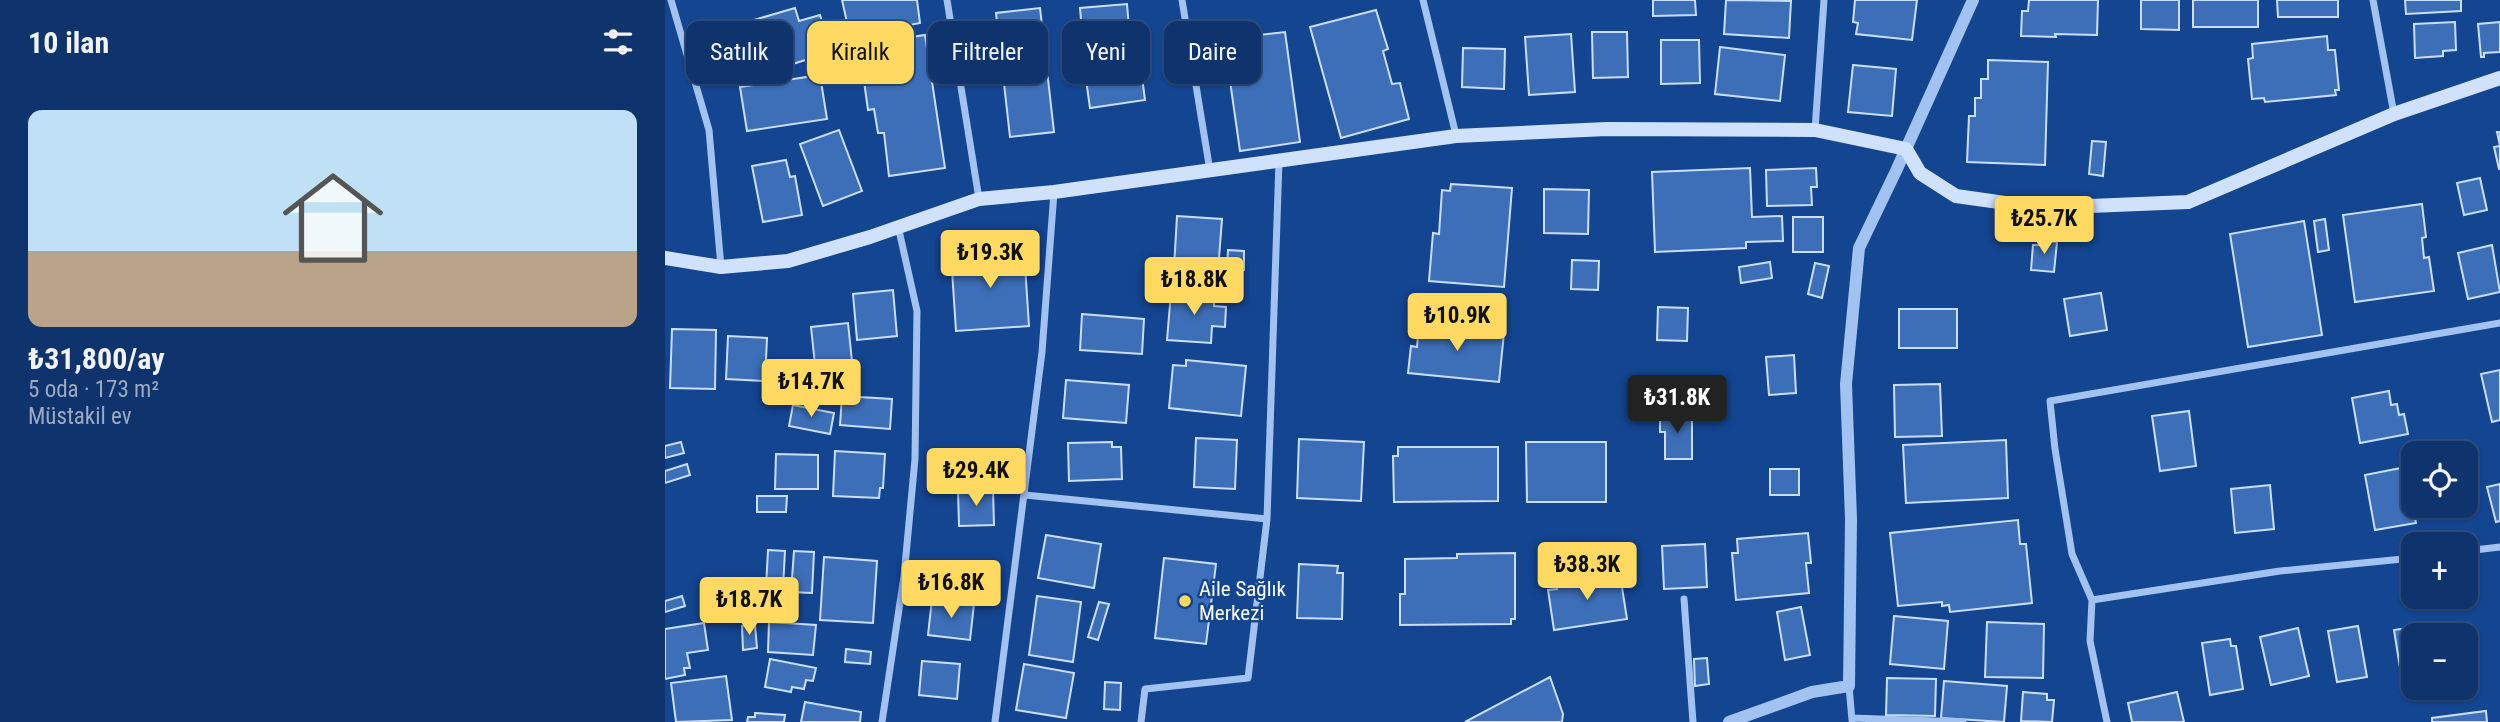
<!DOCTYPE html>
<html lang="tr">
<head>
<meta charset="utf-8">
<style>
	:root { --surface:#0f346d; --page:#1d3f75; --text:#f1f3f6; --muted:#9baac2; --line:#2f4f80; --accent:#ffd962 }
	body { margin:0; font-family:"Roboto Condensed",sans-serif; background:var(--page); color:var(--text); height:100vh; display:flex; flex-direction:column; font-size:26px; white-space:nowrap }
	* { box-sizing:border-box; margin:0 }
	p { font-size:23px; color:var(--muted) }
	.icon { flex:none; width:38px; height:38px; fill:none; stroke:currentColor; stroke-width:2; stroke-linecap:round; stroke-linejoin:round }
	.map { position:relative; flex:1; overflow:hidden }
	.side { display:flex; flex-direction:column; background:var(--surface); width:665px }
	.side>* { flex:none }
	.top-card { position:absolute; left:21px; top:21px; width:665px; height:63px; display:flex; gap:14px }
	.buttons { position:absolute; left:1736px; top:441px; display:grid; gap:14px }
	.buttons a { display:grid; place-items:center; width:77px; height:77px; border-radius:14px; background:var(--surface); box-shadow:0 2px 5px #0004,0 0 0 2px var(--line); font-size:35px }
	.price { position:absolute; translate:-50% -60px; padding:0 16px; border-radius:7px; background:var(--accent); color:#111; font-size:23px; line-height:46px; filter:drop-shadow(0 2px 4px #0008) }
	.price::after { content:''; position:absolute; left:50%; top:42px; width:21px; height:16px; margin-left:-10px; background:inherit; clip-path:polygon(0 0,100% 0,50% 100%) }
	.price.on { background:#222; color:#fff }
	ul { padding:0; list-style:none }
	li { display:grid; align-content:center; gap:14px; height:371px; padding:0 28px }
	li span { display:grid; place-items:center; height:217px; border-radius:14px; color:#555 }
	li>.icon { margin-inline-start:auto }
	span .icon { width:126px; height:126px; fill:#fffc; stroke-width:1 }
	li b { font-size:30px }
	h2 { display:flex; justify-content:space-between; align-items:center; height:84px; padding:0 28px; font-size:30px }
	.pill { padding:0 24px; border-radius:14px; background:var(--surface); box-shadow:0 2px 5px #0004,0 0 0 2px var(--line); font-size:24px; line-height:63px }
	.pill.on { background:var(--accent); color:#111 }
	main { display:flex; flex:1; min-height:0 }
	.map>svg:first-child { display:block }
	.building { fill:#3d6fb9; stroke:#c9defc; stroke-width:2 }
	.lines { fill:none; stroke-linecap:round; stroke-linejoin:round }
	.minor { stroke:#a2c2f1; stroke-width:7 }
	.tertiary { stroke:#a2c2f1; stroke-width:12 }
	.secondary { stroke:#d0e1fc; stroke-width:14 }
	.poi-dot { fill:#ffd962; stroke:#144591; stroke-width:2.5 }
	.labels { text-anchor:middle; stroke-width:5; stroke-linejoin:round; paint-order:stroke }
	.poi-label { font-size:21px; fill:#fff; stroke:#144591; text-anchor:start }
</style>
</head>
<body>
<main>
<section class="side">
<h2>10 ilan<svg class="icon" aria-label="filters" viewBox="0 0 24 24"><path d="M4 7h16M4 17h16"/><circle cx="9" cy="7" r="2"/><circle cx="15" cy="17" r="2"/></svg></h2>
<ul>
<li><span style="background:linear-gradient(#bfe0f5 65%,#b9a48a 0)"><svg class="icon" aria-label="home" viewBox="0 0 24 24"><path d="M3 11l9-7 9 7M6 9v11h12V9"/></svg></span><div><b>₺31,800/ay</b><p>5 oda · 173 m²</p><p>Müstakil ev</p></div></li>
</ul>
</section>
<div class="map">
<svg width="1835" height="722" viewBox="0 0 1835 722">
	<rect width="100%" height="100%" fill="#144591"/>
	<path class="building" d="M177 0H252L255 23 195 35 193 29 184 31Z
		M988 0H1030L1031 15 988 16Z
		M1061 0 1126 1 1124 38 1059 34Z
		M1190 0H1252L1247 40 1191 34 1193 23 1188 22Z
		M1364 0H1433L1432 35 1390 34 1391 37 1356 36 1357 11H1363Z
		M1476 0H1514V30L1476 29Z
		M1528 0H1593V27H1528Z
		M1612 0H1673V17H1613Z
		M1740 0H1796V11L1741 14Z
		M462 4 464 28 417 32 415 8Z
		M130 8 134 21 155 15 166 52 112 69 111 63 104 65 102 60 82 66 71 30 83 26 82 22Z
		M375 8 389 132 345 137 331 13Z
		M711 10 723 49 718 51 727 84 735 83 744 119 676 138 645 27Z
		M1790 22 1791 50 1778 51V56L1750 58 1749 24Z
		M1835 22V52L1819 53V57H1816L1813 24Z
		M620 32 635 142 575 151 559 39Z
		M927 32H962L963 77 928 78Z
		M906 34 910 92 864 95 860 37Z
		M260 35 280 168 224 176 219 133H213L209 109 203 110 194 45Z
		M1662 36 1663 50H1670L1674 90H1670L1671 95 1600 102 1599 98 1587 99 1583 59 1588 58 1587 44Z
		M996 40H1034L1035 83 996 84Z
		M1055 47 1120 55 1115 101 1050 94Z
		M798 48 840 49 839 89 797 87Z
		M470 51 471 61H475L480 100 425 108 418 58Z
		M1323 60 1383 62 1380 165 1302 162 1304 116H1310V98H1316V79H1323Z
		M1188 65 1231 69 1227 116 1183 112Z
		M155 75 162 119 82 131 75 87Z
		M174 130 197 191 158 206 135 144Z
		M1832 132H1835V169H1834L1829 147 1835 146Z
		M1427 141 1441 142 1438 176 1424 174Z
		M121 160 125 177 130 176 137 215 98 222 87 166Z
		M1085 168 1087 217 1117 216 1118 241 1081 242V248L990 252 987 172Z
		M1151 168 1152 187H1146L1147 205 1102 206 1101 170Z
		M1815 178 1822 210 1799 215 1792 183Z
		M786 184 847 188 839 287 764 281 768 233 774 234 777 190 785 191Z
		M879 189 924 190 923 234 879 233Z
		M1757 204 1761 237 1757 238 1759 258 1764 257 1769 291 1690 302 1678 215Z
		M512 216 557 219 553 271 509 268Z
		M1128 217H1158V252H1128Z
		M1660 219 1664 250 1653 252 1649 221Z
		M1639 221 1657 335 1583 347 1565 234Z
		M1376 240 1392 242 1389 272 1366 270 1368 245H1375Z
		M1827 245 1835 292 1803 299 1793 253Z
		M359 250 364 326 291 331 286 255Z
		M563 250 579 251V270H562Z
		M907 260 934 261 933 290 906 289Z
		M1105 262 1107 278 1076 283 1074 267Z
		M1150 263 1164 266 1157 298 1143 294Z
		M228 290 232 336 192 340 188 294Z
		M506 292 549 295V306L561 307 560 327 547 326 546 343 502 340Z
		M1436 293 1442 330 1405 336 1399 299Z
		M993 307 1023 308 1022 341 992 340Z
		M1234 309H1292V348H1234Z
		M417 314 479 319 477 354 415 350Z
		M183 323 188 371 151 374 146 327Z
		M754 324 839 333 834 382 743 373 746 346 752 347Z
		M7 329 51 330 50 389 5 388Z
		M63 336 102 338 100 381 61 379Z
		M1129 355 1131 393 1104 395 1101 357Z
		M521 360 581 366 576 416 504 408 508 365 521 366Z
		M1835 370V420L1827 422 1816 374Z
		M401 380 464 385 461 423 398 418Z
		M1275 384 1277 436 1230 437 1229 385Z
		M1724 391 1726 405 1732 404 1734 415 1739 414 1743 434 1695 443 1687 398Z
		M177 396 227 399 225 429 175 425Z
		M128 405 169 413 165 434 124 426Z
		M1524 411 1531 466 1495 471 1487 416Z
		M995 412H1027V459H1000V432H995Z
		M531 438 572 440 570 489 529 487Z
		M634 439 699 442 696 501 632 498Z
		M1341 440 1343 498 1241 503 1238 445Z
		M16 442 19 453 0 458V446Z
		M447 442V447H456L457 479 404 481 403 443Z
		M861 442H941V502H862Z
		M733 447H833V501L729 502 728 456H733Z
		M170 451 220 454 218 488H215L214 498 168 496Z
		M111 454 153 455V489H110Z
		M22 464 25 475 0 483V471Z
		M1741 467 1751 523 1710 530 1700 475Z
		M1105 469H1134V495H1105Z
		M1835 484V521L1831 522 1822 487Z
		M1605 485 1609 529 1570 533 1566 489Z
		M328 489 329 525 294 526 293 490Z
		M92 496H122L121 512H92Z
		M1353 520 1355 544H1361L1367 603 1285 612 1284 605 1277 606V602L1233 606 1225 533Z
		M1143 533 1146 563H1141L1144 593 1071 600 1067 553H1073L1072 539Z
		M381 535 436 544 429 588 373 578Z
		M1040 544 1042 587 999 589 997 546Z
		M103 550 120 551 118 588 101 587Z
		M129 551 149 552 147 593 126 592Z
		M850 553V619H846V624L735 625V594H740V559L792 558V554Z
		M159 557 212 561 208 623 155 620Z
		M499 558 551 564 541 644 490 638Z
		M634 564 673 566 672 573H678L677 619 632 618Z
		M941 574 943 583 956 581 962 619 889 630 883 590 892 589 891 582Z
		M266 579 303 581 302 593 265 591Z
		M17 596 20 606 0 612V601Z
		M372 596 416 602 408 662 364 655Z
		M267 599 309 604 305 640 263 635Z
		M434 602 444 604 433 640 423 637Z
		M1136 607 1145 655 1120 660 1112 612Z
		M1229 616 1283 621 1279 669 1225 664Z
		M104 622 151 625 148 655 103 652Z
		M1322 622 1379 624 1378 678 1320 677Z
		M39 623 43 650 22 653 25 668H19L20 675 0 679V629Z
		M90 625 92 648 78 650 77 626Z
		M1762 625 1764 635H1748V672L1736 674 1729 630Z
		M1693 626 1702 677 1672 682 1663 631Z
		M1633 628 1644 676 1606 685 1595 637Z
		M1565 639 1566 646H1571L1578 689 1545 695 1537 643Z
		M181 649 206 652 205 664 180 662Z
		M1042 658 1044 684 1030 686 1029 659Z
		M105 659 151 668 148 681 141 680 139 689 127 687 126 692 100 687Z
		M257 661 295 664 292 699 254 695Z
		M359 664 409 673 401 718 351 710Z
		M61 676 67 720 11 722 6 683Z
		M885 677 898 714 897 722H800Z
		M1222 678 1271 679 1270 716 1221 715Z
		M1279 681 1342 686 1339 722 1276 718Z
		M440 682 456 683 455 710 439 709Z
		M1358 692 1382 694V700H1389L1387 722 1356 721Z
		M1512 692 1519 722H1467L1463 703Z
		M140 702 196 712 195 722H136Z
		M1821 711 1822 722H1767V718Z
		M90 713 120 715 119 722H82L83 717H90Z"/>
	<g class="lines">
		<path class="minor" d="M6 0 44 130 56 267
			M282 0 314 199
			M517 0 545 171
			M758 0 791 135
			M1708 0 1729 114
			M1150 130 1159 0
			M360 495 602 519
			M1801 551 1835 547
			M1019 599 1028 722
			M1427 600 1615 571 1748 558
			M1184 686 1187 720
			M1187 718 1298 722
			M217 722 239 576 250 459 252 311 233 226
			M330 722 377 352 389 192
			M476 722 480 689 583 678 602 519 614 161
			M1442 722 1425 641 1427 600 1407 554 1390 449 1385 401 1835 323"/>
		<path class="tertiary" d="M1064 722 1147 692 1184 686 1186 519 1181 384 1194 248 1231 171 1308 0"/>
		<path class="secondary" d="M0 258 56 267 123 261 205 237 314 199 389 192 791 136 942 129 1150 130 1241 149 1255 173 1291 196 1376 208 1523 202 1729 114 1835 78"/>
	</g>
	<circle class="poi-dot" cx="520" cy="601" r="7"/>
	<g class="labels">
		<g class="poi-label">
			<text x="534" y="596">Aile Sağlık<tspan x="534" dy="24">Merkezi</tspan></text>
		</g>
	</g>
</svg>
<div class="buttons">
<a><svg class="icon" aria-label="locate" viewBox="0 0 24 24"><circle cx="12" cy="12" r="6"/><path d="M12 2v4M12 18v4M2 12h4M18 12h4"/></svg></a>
<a>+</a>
<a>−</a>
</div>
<b class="price" style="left:1379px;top:256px">₺25.7K</b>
<b class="price" style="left:325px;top:290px">₺19.3K</b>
<b class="price" style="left:529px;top:317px">₺18.8K</b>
<b class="price" style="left:792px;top:353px">₺10.9K</b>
<b class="price" style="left:146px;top:419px">₺14.7K</b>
<b class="price on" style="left:1012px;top:435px">₺31.8K</b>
<b class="price" style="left:311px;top:508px">₺29.4K</b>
<b class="price" style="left:922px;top:602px">₺38.3K</b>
<b class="price" style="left:286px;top:620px">₺16.8K</b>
<b class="price" style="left:84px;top:637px">₺18.7K</b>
<div class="top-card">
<a class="pill">Satılık</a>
<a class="pill on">Kiralık</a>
<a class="pill">Filtreler</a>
<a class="pill">Yeni</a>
<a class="pill">Daire</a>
</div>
</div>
</main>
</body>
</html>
